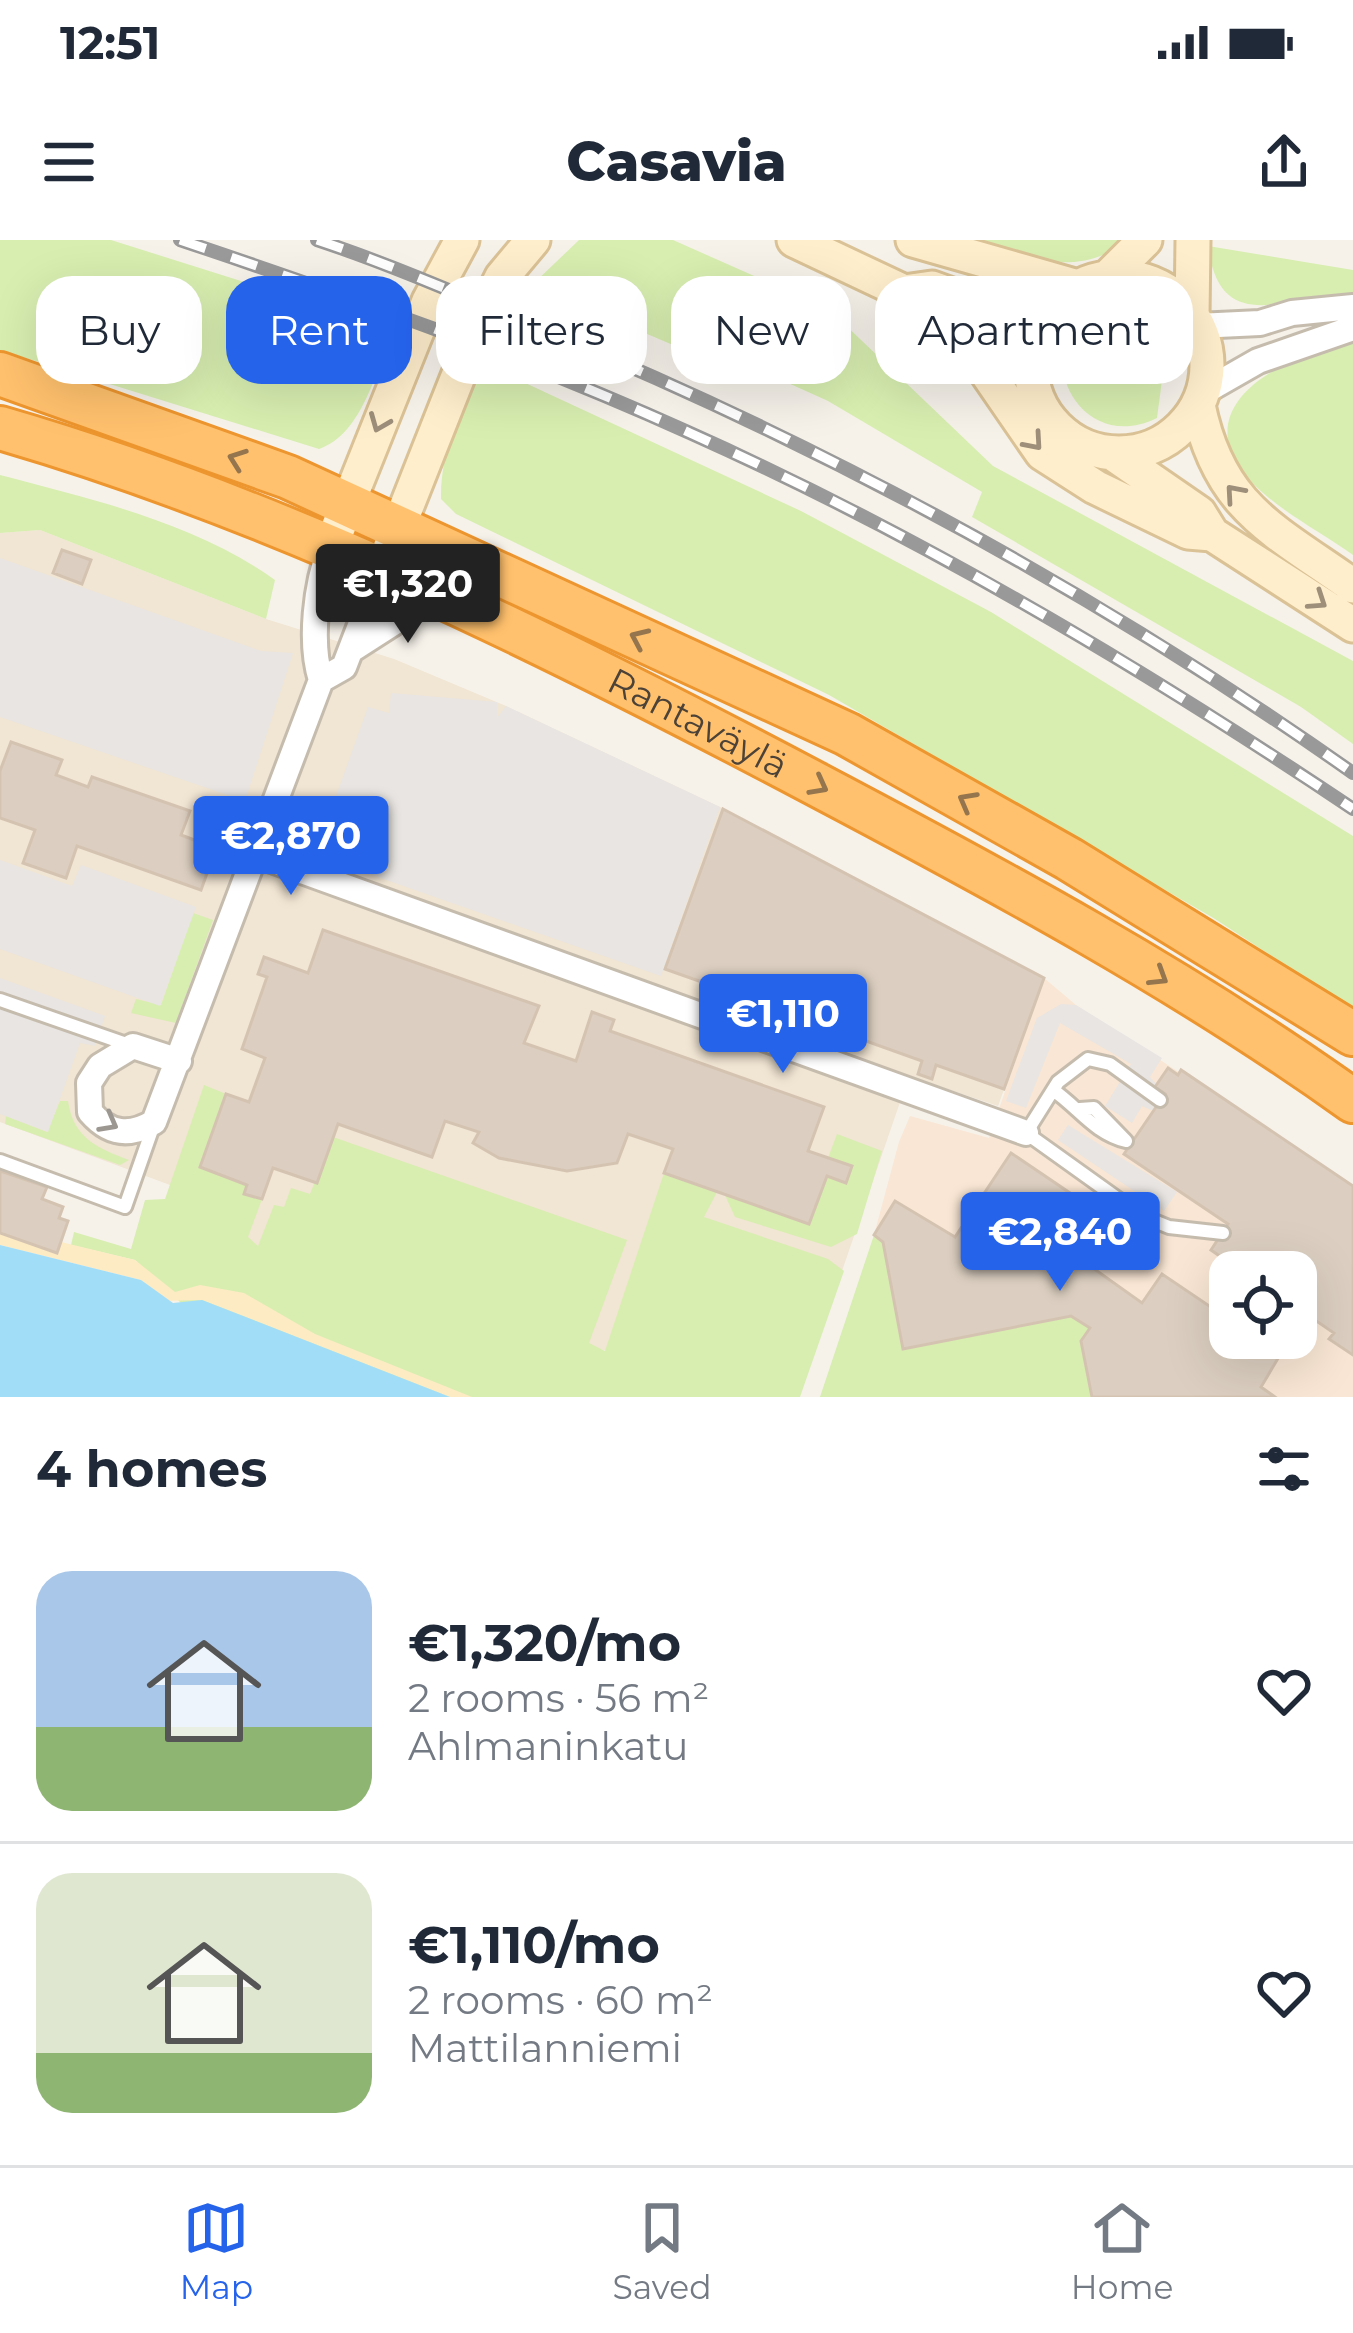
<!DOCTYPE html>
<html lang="en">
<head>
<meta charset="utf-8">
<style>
	:root { --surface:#fff; --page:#f6f6f7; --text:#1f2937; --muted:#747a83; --line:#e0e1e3; --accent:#2563eb }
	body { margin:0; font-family:Montserrat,sans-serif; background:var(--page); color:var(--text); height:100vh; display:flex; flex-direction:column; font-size:45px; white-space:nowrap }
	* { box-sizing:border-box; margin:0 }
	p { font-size:39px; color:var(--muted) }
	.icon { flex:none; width:66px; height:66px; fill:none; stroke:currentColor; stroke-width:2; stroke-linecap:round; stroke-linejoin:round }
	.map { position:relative; height:1157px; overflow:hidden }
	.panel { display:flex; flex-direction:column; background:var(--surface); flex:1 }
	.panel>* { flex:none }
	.banner { position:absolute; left:36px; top:36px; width:1281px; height:108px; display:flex; gap:24px }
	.buttons { position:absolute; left:1209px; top:1011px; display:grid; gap:24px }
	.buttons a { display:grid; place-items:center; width:108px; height:108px; border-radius:24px; background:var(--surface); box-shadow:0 12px 48px #0002; font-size:60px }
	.price { position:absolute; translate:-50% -102px; padding:0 27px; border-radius:12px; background:var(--accent); color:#fff; font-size:39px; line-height:78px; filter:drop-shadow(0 3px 6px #0008) }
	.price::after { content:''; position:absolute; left:50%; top:72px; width:36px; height:27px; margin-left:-18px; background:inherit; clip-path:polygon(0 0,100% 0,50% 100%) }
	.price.on { background:#222; color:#fff }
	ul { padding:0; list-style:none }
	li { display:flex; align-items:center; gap:36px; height:300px; padding:0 36px }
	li+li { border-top:3px solid var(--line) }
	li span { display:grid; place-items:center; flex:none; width:336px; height:240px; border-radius:36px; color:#555 }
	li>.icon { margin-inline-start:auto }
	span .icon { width:144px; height:144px; fill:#fffc; stroke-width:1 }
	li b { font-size:51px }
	h2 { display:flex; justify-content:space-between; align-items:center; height:144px; padding:0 36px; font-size:51px }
	.pill { padding:0 42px; border-radius:36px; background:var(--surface); box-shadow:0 12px 48px #0002; font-size:42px; line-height:108px }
	.pill.on { background:var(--accent); color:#fff }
	.status { display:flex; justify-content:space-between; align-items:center; height:84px; padding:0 60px; background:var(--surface); direction:ltr }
	.status svg { height:33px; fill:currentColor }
	header { display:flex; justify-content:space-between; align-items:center; height:156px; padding:0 36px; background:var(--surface); font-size:54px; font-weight:800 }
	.menu { display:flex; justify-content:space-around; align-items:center; height:168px; border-top:3px solid var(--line); background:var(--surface); font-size:33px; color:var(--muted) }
	.menu a { display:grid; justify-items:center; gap:6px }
	.menu .on { color:var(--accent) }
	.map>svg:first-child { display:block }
	.commercial { fill:#f9e6d4; fill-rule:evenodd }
	.education { fill:#f1e5d3 }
	.green { fill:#d8eeb0 }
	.sand { fill:#fdebc4 }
	.parking { fill:#e8e5e2 }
	.water { fill:#a2ddf8 }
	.building { fill:#dccfc1; stroke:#d5c3b1; stroke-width:3 }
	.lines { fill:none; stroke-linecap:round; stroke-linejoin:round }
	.lane-casing { stroke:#c6bcae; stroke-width:18 }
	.street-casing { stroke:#c6bcae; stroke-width:30 }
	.secondary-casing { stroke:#dbc296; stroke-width:39 }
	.highway-casing { stroke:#ed952e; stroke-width:48 }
	.lane { stroke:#fff; stroke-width:12 }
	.street { stroke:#fff; stroke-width:24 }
	.secondary { stroke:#fec; stroke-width:33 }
	.highway { stroke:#ffc16d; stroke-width:42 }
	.rail-casing { stroke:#999; stroke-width:14 }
	.rail { stroke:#fff; stroke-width:9; stroke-dasharray:27; stroke-linecap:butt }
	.oneway { stroke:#9d8f7a }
	.oneway2 { stroke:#94754d }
	.oneway3 { stroke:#9d9791 }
	.labels { text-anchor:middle; stroke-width:12; stroke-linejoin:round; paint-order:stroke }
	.street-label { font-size:36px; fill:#4c4237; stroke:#fff }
</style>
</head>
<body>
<div class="status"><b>12:51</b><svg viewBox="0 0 49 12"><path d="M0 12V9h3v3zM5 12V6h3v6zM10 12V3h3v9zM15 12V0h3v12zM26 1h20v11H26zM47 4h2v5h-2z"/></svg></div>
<header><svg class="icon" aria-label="menu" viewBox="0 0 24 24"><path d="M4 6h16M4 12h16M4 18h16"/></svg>Casavia<svg class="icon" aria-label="share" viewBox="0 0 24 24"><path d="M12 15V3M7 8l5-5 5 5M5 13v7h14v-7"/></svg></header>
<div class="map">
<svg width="1353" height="1157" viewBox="0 0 1353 1157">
	<rect width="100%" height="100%" fill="#f6f2ea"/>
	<path class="commercial" d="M1044 738 1076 765 1353 946V1157H932L895 1124 874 995 899 902 910 876 989 898ZM1230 1032H1296V1098H1230Z"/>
	<path class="education" d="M40 290 266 379 394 419 506 466 720 567 1044 738 998 866 909 836 799 1156 607 1111 259 1007 170 945 0 882V293Z"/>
	<path class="green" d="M0 0H111L393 89C377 128 363 194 319 209L0 110Z
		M579 0H673L761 39 815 56 993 226 1353 421V504L1301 467 972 277 982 252 828 161 735 119 680 108 532 45Z
		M953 0H1125C1082 43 1005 13 953 0Z
		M1208 6 1353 30V53C1289 54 1220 100 1208 6Z
		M1112 64C1177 69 1163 132 1157 178 1073 220 1018 91 1112 64Z
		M1353 103V315C1317 289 1259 261 1236 222 1197 153 1301 110 1353 103Z
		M480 122 801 271 991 372 1353 596V769L1215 679 829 455 456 274 441 259C440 211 462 166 480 122Z
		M0 235C95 260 195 283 275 340L266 379 40 290 0 293Z
		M193 673 213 680 176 783 131 773 136 759 161 765Z
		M204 845 226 854 200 927 247 945 245 954 262 959 248 997 258 1006 274 965 284 967 291 948 310 954 333 897 627 1000 589 1103 605 1111 664 933 717 952 704 977 828 1019 844 1031 800 1157H450L181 1063 135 1020 71 1005 74 992 131 1009 145 960 165 959Z
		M60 861H68C73 899 100 909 129 920L120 925 5 884 6 876 47 892Z
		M837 894 882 911 857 994 831 1007 735 977 725 955 809 984 827 936 846 942 852 927 828 918Z
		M874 995 883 1002 904 1109 1071 1076 1090 1088 1081 1102 1092 1157H820Z"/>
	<path class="sand" d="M0 993 56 1013 61 1002 135 1020 175 1052 200 1045 244 1053 315 1094 472 1157H450L202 1060 163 1061 141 1040 0 1005Z"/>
	<path class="parking" d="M0 318 261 411 293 413 245 561 0 477Z
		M391 453 497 462V478L506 466 720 567 661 736 315 615 368 467 389 473Z
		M0 620 72 646 81 625 196 667 160 766 0 709Z
		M0 738 105 776 95 806 80 803 48 892 0 874Z
		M1061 764 1076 765 1162 818 1150 837 1165 854 1153 871 1142 866 1132 883 1105 866 1131 824 1060 783 1026 868 1006 861 1037 778Z
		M1068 885 1177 952 1164 971 1058 900Z"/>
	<path class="water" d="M0 1005 141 1040 173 1063 202 1060 450 1157H0Z"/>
	<path class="building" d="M62 310 91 320 82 344 53 333Z
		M11 502 62 520 56 535 88 547 92 537 190 571 181 595 216 608 201 650 77 606 66 638 23 623 35 590 0 578V531Z
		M723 569 1044 738 1004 849 936 825 932 839 918 834 922 821 746 758 742 771 728 767 733 753 665 729Z
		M323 690 539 766 524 803 576 821 592 772 614 780 610 791 824 867 808 911 852 926 846 943 827 936 809 984 664 933 673 909 628 894 617 923 567 931 499 918 473 903 479 892 445 881 432 917 338 884 317 943 273 928 262 959 244 954 247 945 200 927 226 854 249 862 265 818 242 809 267 737 258 734 264 717 308 733Z
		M1168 828 1178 835 1181 830 1353 946V1115L1329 1099 1334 1093 1296 1067V1032H1243L1211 1010 1228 984 1124 914 1165 854 1155 847Z
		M1011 913 1104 976 1076 1016 1142 1063 1162 1034 1230 1080V1098H1256L1280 1115 1261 1147 1275 1157H1092L1081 1101 1090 1088 1071 1076 903 1109 883 1002 874 995 895 961 955 997Z
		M0 931 47 947 42 959 63 967 59 978 68 981 57 1013 0 993Z"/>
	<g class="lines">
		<defs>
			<path id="lane" d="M0 760 132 806
				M1053 850C1079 868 1094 893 1126 901
				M1160 860 1110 824 1088 819 1058 842 1026 893 1142 976 1169 987 1223 993
				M1080 869 1094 868 1126 901
				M0 921 125 967 154 884"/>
			<path id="street" d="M1197 86 1260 83 1292 73 1353 67
				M1202 153 1258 121 1353 88
				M353 409 434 357
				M321 440 344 427 381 331
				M255 614 1026 893
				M179 821 133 806 100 826 89 843 90 872C109 894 129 897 154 882L321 440C309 403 316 344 330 308"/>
			<path id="secondary" d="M794 0 904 52 932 48 957 57 995 79 1032 115
				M913 0 1078 47
				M1031 125a88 88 0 1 1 176 0a88 88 0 1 1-176 0Z
				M1107 38 1145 0
				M904 52 980 123 1042 213 1095 247 1188 292 1212 294
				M1192 76 1193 0
				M1198 165C1219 268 1273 289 1353 346
				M1112 213 1199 273 1212 294 1353 385
				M330 308 429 61 462 0
				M381 331 480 81 502 37 533 0"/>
			<g id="highway">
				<path d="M0 134 288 237 847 494 1069 619 1353 794"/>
				<path id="s1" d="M0 188C283 270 555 406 814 543 998 640 1184 740 1353 861"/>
			</g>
		</defs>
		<use href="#lane" class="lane-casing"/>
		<use href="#street" class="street-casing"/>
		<use href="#secondary" class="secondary-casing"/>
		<use href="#highway" class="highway-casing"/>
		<use href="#lane" class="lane"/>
		<use href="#street" class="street"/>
		<use href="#secondary" class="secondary"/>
		<use href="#highway" class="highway"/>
		<defs>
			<path id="rail" d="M180 0C353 58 524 118 690 193 921 296 1143 428 1353 569
				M317 0C395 26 470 59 546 91 832 209 1100 355 1353 533"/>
		</defs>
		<use href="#rail" class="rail-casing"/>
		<use href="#rail" class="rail"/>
	</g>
	<defs><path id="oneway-chevron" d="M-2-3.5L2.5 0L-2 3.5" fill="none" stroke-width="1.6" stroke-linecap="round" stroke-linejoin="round" transform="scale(3)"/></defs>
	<g class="oneway">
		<use href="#oneway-chevron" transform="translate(379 183) rotate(112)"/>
		<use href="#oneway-chevron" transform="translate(1034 202) rotate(49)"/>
		<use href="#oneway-chevron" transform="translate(1234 253) rotate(-131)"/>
		<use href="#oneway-chevron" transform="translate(1318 361) rotate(34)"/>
	</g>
	<g class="oneway2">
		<use href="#oneway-chevron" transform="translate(237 219) rotate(-160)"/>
		<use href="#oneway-chevron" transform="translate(639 398) rotate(-156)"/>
		<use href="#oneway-chevron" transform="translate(819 546) rotate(28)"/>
		<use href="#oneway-chevron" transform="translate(967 561) rotate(-151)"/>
		<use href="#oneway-chevron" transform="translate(1159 737) rotate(32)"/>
	</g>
	<use class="oneway3" href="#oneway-chevron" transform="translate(109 883) rotate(29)"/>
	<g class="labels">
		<g class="street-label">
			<text dy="13" stroke="none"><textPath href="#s1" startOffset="759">Rantaväylä</textPath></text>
		</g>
	</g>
</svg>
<div class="buttons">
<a><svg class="icon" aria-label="locate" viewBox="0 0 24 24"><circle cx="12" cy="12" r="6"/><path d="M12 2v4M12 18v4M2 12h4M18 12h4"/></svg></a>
</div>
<b class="price on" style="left:408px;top:406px">€1,320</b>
<b class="price" style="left:291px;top:658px">€2,870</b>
<b class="price" style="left:783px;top:836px">€1,110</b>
<b class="price" style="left:1060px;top:1054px">€2,840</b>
<div class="banner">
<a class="pill">Buy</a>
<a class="pill on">Rent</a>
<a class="pill">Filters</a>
<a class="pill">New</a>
<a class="pill">Apartment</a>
</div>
</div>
<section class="panel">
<h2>4 homes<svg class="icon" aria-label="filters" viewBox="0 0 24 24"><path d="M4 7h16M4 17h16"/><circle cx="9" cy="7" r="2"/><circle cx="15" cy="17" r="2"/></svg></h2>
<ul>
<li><span style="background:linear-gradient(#a9c7e8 65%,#8fb573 0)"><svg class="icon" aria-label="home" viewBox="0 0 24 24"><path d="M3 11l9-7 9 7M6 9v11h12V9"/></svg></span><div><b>€1,320/mo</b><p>2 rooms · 56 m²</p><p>Ahlmaninkatu</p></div><svg class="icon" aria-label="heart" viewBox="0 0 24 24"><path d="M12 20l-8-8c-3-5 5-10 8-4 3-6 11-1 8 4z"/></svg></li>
<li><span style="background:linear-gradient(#dfe7d0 75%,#8fb573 0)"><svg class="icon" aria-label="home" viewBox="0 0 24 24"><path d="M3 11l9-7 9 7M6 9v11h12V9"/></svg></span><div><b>€1,110/mo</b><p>2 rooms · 60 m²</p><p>Mattilanniemi</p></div><svg class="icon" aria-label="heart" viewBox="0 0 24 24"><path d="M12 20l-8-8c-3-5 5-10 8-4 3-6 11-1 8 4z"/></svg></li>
</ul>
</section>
<nav class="menu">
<a class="on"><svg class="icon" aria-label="map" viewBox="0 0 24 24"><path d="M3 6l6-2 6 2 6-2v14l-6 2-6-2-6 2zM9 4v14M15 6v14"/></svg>Map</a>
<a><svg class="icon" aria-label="saved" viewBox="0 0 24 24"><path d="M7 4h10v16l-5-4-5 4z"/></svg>Saved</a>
<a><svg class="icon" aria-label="home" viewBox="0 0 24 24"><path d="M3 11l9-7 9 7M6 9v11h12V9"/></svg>Home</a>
</nav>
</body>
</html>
